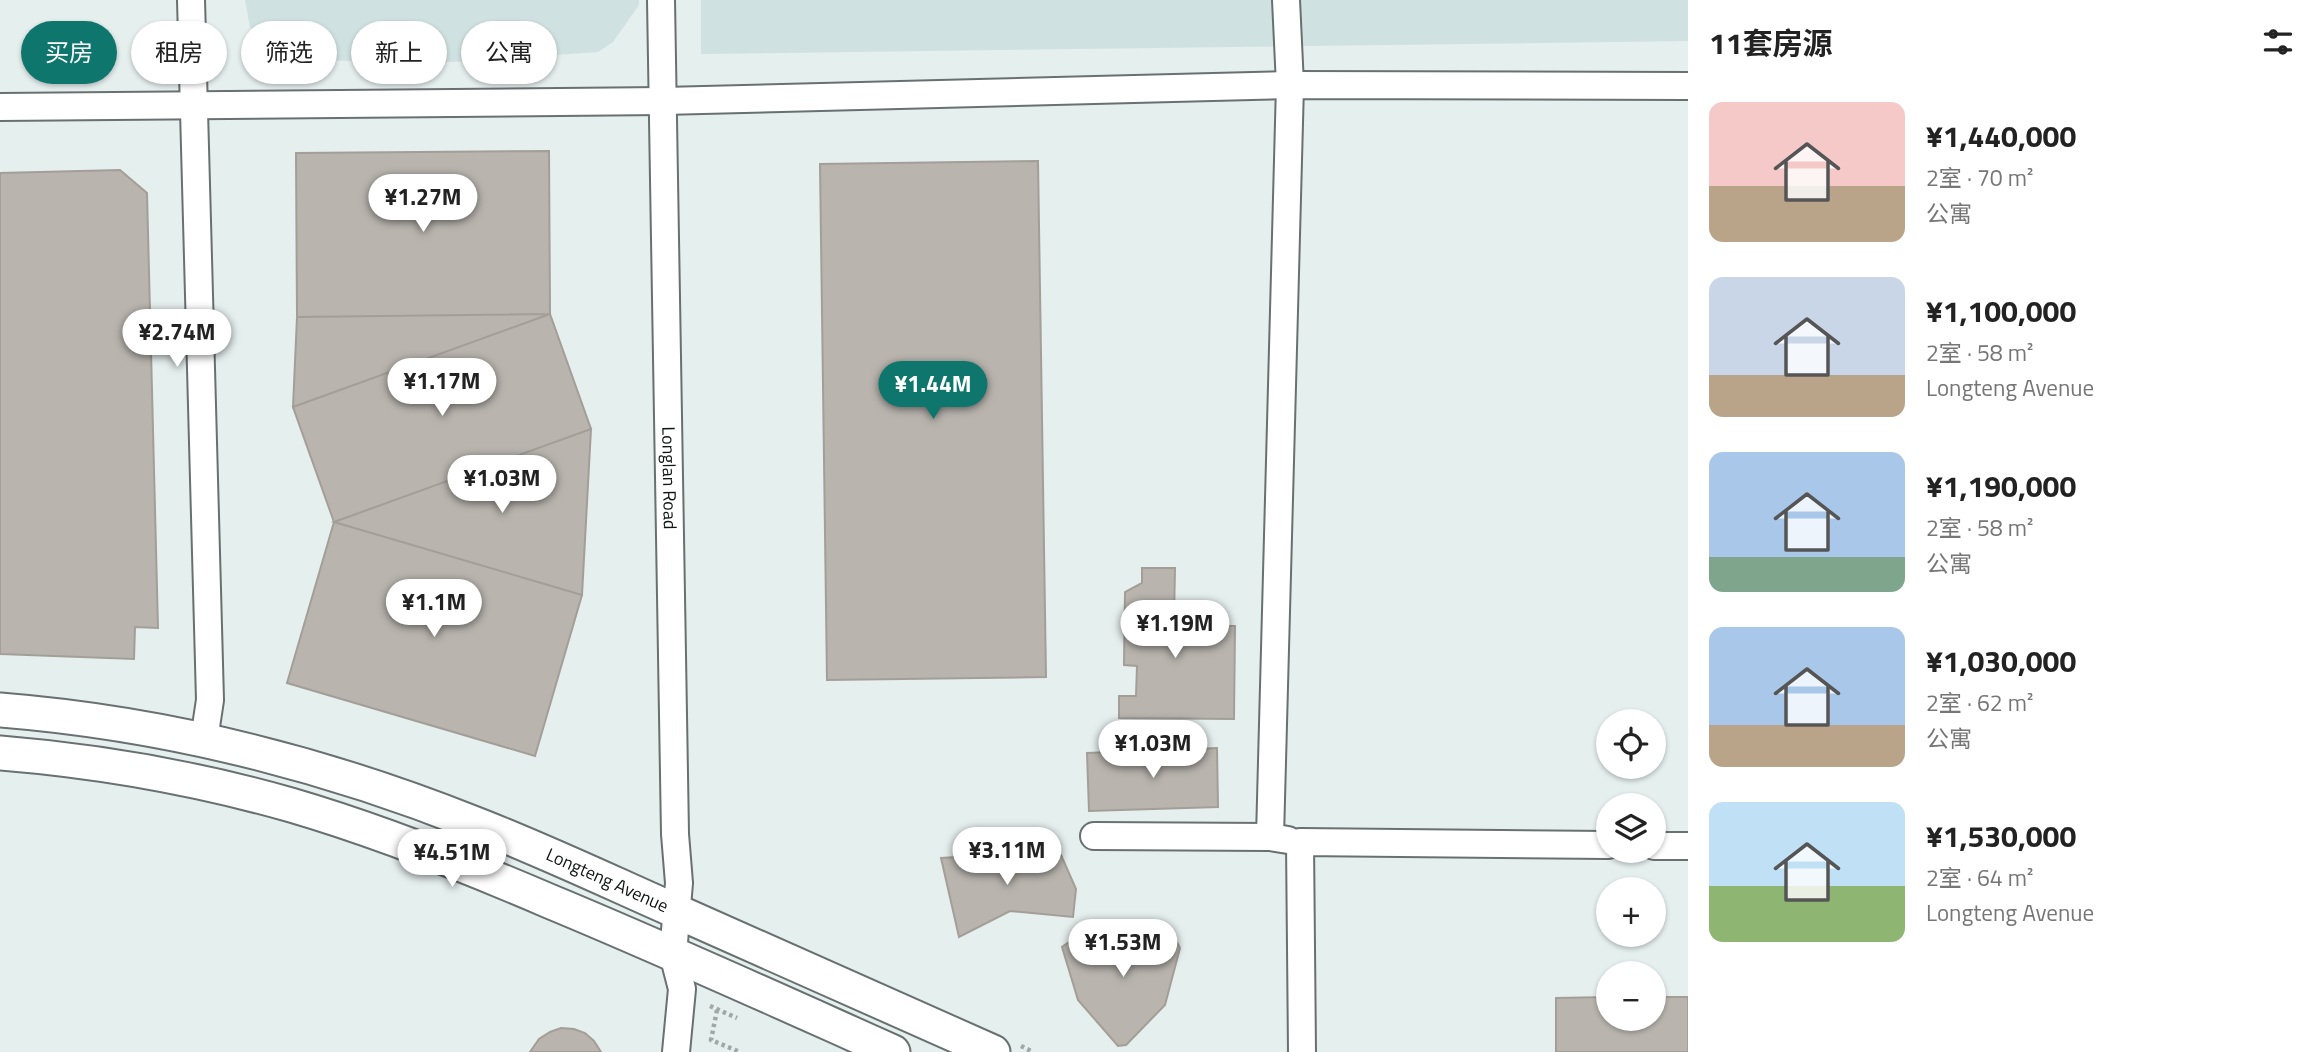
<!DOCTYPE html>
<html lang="zh">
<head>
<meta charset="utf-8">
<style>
	:root { --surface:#fff; --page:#f6f6f6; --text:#222; --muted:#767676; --accent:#0f766e }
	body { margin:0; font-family:"Titillium Web","Noto Sans SC",sans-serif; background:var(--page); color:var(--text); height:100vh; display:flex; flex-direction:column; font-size:26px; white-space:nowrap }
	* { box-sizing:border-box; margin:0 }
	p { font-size:23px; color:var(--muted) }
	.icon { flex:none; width:38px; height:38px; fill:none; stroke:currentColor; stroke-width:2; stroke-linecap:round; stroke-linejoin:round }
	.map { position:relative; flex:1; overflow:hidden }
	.sheet { display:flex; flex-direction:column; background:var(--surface); width:630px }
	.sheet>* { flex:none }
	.hud { position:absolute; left:21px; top:21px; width:665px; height:63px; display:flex; gap:14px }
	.tools { position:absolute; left:1596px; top:709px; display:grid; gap:14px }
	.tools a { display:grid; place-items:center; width:70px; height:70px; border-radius:50%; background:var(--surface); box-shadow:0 2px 5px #0004; font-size:35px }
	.price { position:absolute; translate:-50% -60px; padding:0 16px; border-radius:24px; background:#fff; color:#222; font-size:23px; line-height:46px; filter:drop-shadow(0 2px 4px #0008) }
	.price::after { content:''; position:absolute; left:50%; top:42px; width:21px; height:16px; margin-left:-10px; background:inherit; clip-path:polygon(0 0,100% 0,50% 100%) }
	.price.selected { background:var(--accent); color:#fff }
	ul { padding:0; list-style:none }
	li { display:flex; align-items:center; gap:21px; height:175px; padding:0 21px }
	li span { display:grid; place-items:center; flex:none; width:196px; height:140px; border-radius:14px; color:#555 }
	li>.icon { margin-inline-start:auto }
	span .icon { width:84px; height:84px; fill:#fffc; stroke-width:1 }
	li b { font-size:30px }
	h2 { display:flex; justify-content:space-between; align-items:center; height:84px; padding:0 21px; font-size:30px }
	.tag { padding:0 24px; border-radius:32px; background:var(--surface); box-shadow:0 2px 5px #0004; font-size:24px; line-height:63px }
	.tag.selected { background:var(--accent); color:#fff }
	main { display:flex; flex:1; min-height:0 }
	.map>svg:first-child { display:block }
	.built { fill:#cfe1e0 }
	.building { fill:#b9b4ae; stroke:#a39e98; stroke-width:2 }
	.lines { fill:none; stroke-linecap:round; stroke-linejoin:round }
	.minor-casing { stroke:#687070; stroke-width:30 }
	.major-casing { stroke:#687070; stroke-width:37 }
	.path { stroke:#a0a8a7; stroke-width:4.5; stroke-dasharray:3.5 3.5; stroke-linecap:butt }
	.minor { stroke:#fff; stroke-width:26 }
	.major { stroke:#fff; stroke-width:33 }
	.labels { text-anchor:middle; stroke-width:6; stroke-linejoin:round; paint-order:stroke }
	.street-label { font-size:18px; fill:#101413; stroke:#f3fcfc }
</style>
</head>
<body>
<main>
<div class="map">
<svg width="1688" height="1052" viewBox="0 0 1688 1052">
	<rect width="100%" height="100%" fill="#e5efee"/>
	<path class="built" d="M245 0H639V5L613 42 598 52 452 62 295 60 272 52 258 38 250 27Z
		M701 0H1688V41L701 54Z"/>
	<path class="building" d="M549 151 550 314 297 317 296 153Z
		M1038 161 1046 677 827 680 820 164Z
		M120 170 147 193 158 628 135 627 134 659 0 654V173Z
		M550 314 591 429 334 522 293 407Z
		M550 314 293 407 297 317Z
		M591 429 582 595 334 522Z
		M334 522 582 595 535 756 287 683Z
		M1142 568H1175L1174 619H1150L1149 641 1203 642 1204 626H1235L1234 719 1119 718V696H1136L1137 666 1124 665 1125 592 1142 583Z
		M1217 748 1218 807 1089 811 1087 753Z
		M1028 853 1061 855 1076 889 1073 917 1010 911 959 937 941 858Z
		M1119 928 1139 930 1175 938 1180 948 1165 1005 1126 1045 1118 1046 1078 1000 1062 947 1072 940H1102Z
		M1608 997V1018H1654V997H1688V1052H1556V998Z
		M561 1028 574 1029 585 1033 594 1041 601 1052H530L539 1039 550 1032Z"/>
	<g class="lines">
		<defs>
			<g id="minor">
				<path d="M191 0 210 700 204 740"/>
				<path id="s1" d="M661 0 675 834 679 883 673 954 682 989 676 1052"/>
				<path d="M0 107 663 101 1290 85 1688 86"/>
				<path d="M1094 836 1270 837 1288 840"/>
				<path d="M1270 837 1290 85 1286 0"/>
				<path d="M1654 846H1688"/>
				<path d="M1302 1052 1300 842 1608 845"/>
			</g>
			<g id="major">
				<path id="s2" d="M0 710C163 723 322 763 473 823 543 850 610 882 678 912 783 958 888 1005 993 1052"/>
				<path d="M0 753C99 761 196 778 291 805 380 831 465 865 549 901 665 949 779 1001 893 1052"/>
			</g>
		</defs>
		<use href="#minor" class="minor-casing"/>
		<use href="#major" class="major-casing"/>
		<path class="path" d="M710 1006 737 1018
			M717 1010 711 1040 740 1052
			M1021 1046 1033 1052"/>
		<use href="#minor" class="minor"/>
		<use href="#major" class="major"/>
	</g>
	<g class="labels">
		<g class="street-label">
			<text dy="6" stroke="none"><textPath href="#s1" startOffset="478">Longlan Road</textPath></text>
			<text dy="6" stroke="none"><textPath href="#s2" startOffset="634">Longteng Avenue</textPath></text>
		</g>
	</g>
</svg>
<div class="tools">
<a><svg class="icon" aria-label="locate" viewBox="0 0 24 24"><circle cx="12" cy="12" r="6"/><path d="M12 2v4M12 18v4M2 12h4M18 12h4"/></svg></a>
<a><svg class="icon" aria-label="layers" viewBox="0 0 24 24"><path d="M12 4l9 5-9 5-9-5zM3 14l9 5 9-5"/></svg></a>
<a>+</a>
<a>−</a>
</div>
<b class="price" style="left:423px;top:234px">¥1.27M</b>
<b class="price" style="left:177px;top:369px">¥2.74M</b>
<b class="price" style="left:442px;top:418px">¥1.17M</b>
<b class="price selected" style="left:933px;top:421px">¥1.44M</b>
<b class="price" style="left:502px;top:515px">¥1.03M</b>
<b class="price" style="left:434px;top:639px">¥1.1M</b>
<b class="price" style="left:1175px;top:660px">¥1.19M</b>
<b class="price" style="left:1153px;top:780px">¥1.03M</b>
<b class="price" style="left:1007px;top:887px">¥3.11M</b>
<b class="price" style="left:452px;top:889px">¥4.51M</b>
<b class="price" style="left:1123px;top:979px">¥1.53M</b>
<div class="hud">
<a class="tag selected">买房</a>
<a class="tag">租房</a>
<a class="tag">筛选</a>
<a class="tag">新上</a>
<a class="tag">公寓</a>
</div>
</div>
<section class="sheet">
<h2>11套房源<svg class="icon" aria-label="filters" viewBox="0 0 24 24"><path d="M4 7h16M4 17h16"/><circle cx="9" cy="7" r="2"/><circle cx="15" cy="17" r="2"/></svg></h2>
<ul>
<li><span style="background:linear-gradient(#f6c9c9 60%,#b9a48a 0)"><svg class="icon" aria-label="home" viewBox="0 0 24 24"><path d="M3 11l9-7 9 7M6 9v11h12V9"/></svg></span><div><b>¥1,440,000</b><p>2室 · 70 m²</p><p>公寓</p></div></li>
<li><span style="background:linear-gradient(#c9d6e8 70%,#b9a48a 0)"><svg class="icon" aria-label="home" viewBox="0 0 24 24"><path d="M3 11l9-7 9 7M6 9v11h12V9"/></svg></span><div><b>¥1,100,000</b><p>2室 · 58 m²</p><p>Longteng Avenue</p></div></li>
<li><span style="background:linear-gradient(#a9c7e8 75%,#7fa58c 0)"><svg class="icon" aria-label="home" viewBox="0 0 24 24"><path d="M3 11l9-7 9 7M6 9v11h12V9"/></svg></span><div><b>¥1,190,000</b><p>2室 · 58 m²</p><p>公寓</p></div></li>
<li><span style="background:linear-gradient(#a9c7e8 70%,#b9a48a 0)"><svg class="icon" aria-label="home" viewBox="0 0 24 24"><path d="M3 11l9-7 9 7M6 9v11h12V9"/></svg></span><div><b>¥1,030,000</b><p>2室 · 62 m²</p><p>公寓</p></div></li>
<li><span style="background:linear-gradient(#bfe0f5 60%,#8fb573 0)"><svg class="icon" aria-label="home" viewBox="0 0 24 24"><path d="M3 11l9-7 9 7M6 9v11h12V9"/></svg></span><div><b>¥1,530,000</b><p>2室 · 64 m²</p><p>Longteng Avenue</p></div></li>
</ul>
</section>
</main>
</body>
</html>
